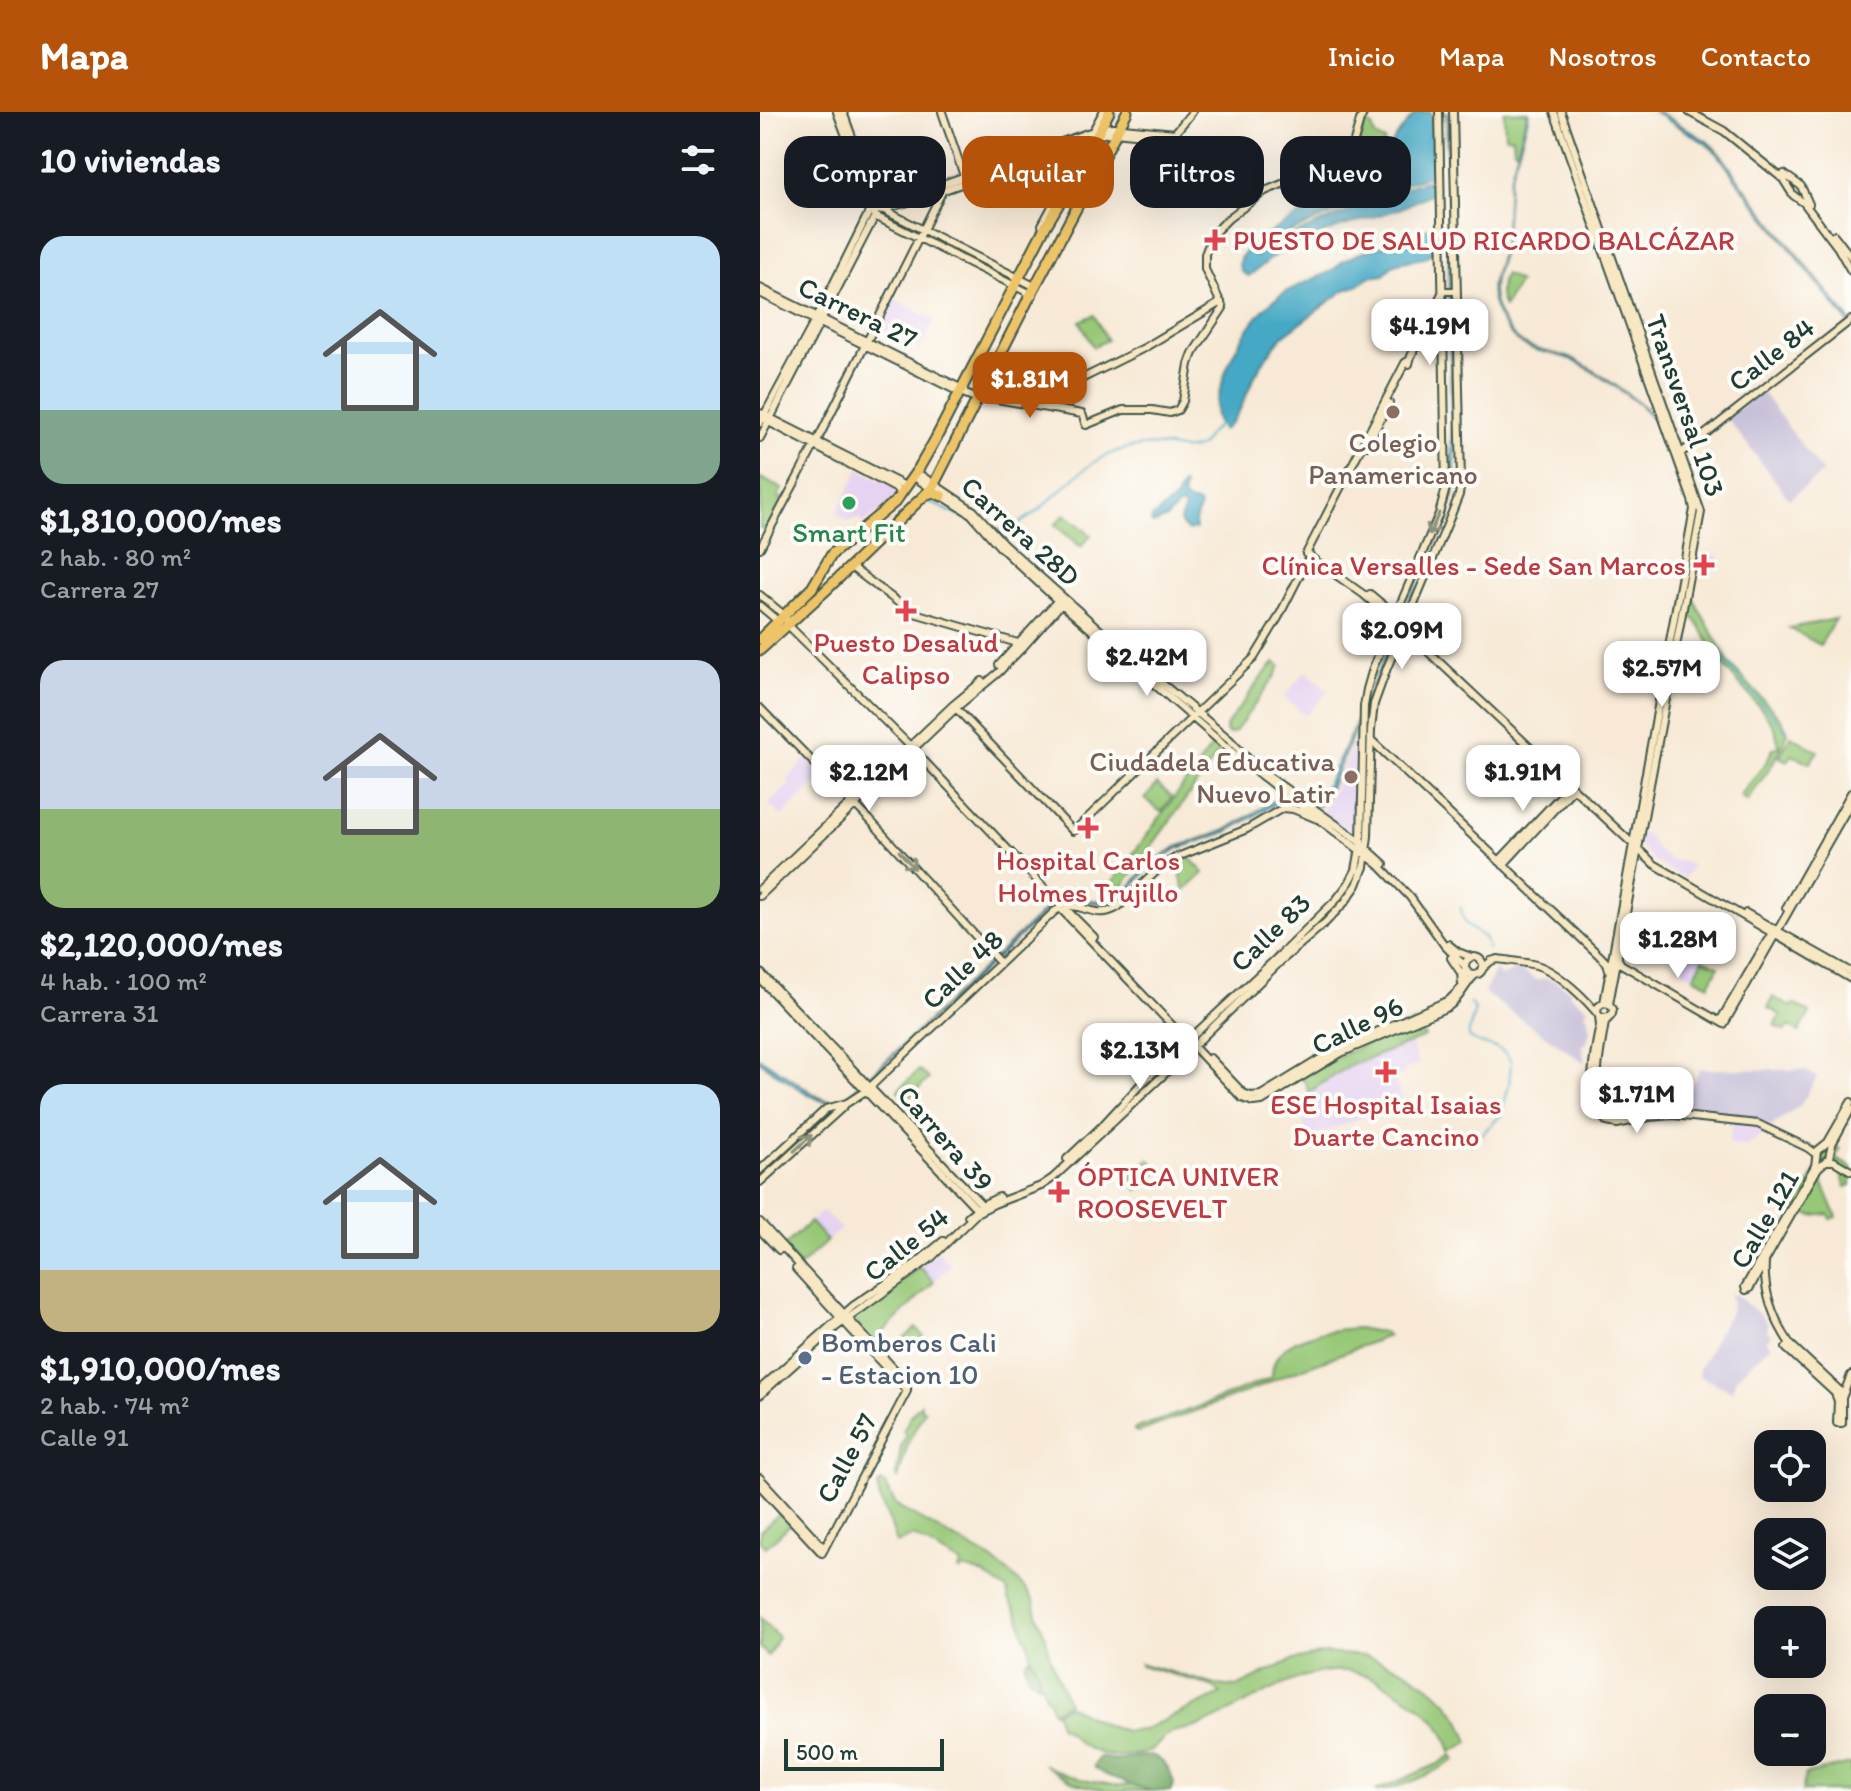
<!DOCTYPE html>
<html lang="es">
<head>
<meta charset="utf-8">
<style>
	:root { --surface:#171b24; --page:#242831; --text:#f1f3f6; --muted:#9ea1a6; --accent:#b45309 }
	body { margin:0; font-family:Itim,sans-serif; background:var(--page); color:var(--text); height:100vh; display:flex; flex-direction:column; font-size:30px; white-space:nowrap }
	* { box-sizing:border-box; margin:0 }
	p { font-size:26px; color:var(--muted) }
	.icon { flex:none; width:44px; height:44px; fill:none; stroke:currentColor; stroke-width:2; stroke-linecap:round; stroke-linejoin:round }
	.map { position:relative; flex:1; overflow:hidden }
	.details { display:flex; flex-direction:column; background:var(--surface); width:760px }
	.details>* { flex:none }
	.banner { position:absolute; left:24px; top:24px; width:760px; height:72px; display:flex; gap:16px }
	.buttons { position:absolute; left:994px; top:1318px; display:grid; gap:16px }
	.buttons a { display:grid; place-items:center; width:72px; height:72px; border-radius:16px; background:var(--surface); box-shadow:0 8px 32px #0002; font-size:40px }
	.scale { position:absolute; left:24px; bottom:20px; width:160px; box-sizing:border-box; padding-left:8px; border:4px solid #1f3d34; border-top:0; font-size:22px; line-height:28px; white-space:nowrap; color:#1f3d34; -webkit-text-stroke:6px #fdfcf7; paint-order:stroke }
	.price { position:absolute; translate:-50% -68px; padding:0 18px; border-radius:16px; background:#fff; color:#222; font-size:26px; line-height:52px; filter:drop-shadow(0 2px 4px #0008) }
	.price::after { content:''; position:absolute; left:50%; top:48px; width:24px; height:18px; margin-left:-12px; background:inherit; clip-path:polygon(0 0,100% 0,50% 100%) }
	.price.on { background:var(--accent); color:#fff }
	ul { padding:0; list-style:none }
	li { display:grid; align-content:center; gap:16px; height:424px; padding:0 40px }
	li span { display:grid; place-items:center; height:248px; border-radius:24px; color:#555 }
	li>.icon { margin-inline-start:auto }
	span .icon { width:144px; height:144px; fill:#fffc; stroke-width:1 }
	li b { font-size:34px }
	h2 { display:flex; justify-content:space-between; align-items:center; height:96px; padding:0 40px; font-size:34px }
	.chip { padding:0 28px; border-radius:24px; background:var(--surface); box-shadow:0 8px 32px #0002; font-size:28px; line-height:72px }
	.chip.on { background:var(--accent); color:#fff }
	header { display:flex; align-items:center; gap:48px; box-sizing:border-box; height:112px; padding:0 40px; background:var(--accent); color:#fff }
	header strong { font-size:38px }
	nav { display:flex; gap:44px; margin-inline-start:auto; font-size:28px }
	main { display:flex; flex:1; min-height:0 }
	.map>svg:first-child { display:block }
	.built { fill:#e5d3f1 }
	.industrial { fill:#c7c0d9 }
	.green { fill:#97c877; stroke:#5b8256; stroke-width:2 }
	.forest { fill:#79ac68; stroke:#4c744e; stroke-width:2 }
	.water { fill:#44a8c4; stroke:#32727c; stroke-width:2 }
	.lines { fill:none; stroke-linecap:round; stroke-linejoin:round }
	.stream { stroke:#44a8c4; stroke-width:2 }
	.secondary-casing { stroke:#3f574c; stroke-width:10 }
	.highway-casing { stroke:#3f574c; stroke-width:13 }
	.secondary { stroke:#f8e7c3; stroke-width:6 }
	.highway { stroke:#eec469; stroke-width:9 }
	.oneway { stroke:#8c927c }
	.health-dot { fill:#e0444e; stroke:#fdfcf7; stroke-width:3 }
	.education-dot { fill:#8d6e63; stroke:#fdfcf7; stroke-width:3 }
	.leisure-dot { fill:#2e9e5b; stroke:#fdfcf7; stroke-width:3 }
	.service-dot { fill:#5c6f8a; stroke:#fdfcf7; stroke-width:3 }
	.labels { text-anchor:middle; stroke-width:8; stroke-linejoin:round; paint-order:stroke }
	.health-label { font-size:28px; fill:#be3a42; stroke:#fdfcf7 }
	.street-label { font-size:28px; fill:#1f3d34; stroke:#fdfcf7 }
	.education-label { font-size:28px; fill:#785e54; stroke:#fdfcf7 }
	.leisure-label { font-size:28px; fill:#27864d; stroke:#fdfcf7 }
	.service-label { font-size:28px; fill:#4e5e75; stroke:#fdfcf7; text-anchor:start }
</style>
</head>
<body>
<header>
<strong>Mapa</strong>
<nav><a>Inicio</a><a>Mapa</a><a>Nosotros</a><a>Contacto</a></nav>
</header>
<main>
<section class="details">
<h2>10 viviendas<svg class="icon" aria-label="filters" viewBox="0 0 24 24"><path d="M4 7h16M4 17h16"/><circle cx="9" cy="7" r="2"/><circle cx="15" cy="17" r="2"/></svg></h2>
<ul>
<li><span style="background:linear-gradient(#bfe0f5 70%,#7fa58c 0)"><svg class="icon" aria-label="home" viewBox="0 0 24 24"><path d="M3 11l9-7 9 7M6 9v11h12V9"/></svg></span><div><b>$1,810,000/mes</b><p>2 hab. · 80 m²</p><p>Carrera 27</p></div></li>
<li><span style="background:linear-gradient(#c9d6e8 60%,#8fb573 0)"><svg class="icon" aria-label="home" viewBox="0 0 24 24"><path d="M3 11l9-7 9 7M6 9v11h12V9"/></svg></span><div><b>$2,120,000/mes</b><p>4 hab. · 100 m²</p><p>Carrera 31</p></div></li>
<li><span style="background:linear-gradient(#bfe0f5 75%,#c2b280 0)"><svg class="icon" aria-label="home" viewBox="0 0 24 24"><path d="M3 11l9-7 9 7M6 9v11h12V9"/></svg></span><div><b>$1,910,000/mes</b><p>2 hab. · 74 m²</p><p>Calle 91</p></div></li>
</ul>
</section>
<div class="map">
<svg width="1091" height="1679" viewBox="0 0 1091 1679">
	<rect width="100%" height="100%" fill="#fdfcf7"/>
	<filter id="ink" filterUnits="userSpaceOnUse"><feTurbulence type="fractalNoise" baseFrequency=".0125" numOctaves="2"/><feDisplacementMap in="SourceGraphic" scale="16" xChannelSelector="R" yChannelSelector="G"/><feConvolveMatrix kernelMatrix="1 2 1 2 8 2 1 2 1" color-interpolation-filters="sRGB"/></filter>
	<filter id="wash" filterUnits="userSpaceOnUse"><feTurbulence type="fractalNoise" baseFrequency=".006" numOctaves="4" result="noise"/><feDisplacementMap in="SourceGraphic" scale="32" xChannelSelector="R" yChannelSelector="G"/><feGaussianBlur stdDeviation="1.8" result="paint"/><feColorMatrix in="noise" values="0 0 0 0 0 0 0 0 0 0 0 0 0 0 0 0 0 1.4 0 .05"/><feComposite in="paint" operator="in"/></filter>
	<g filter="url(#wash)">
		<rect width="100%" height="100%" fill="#f7e9d5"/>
		<path class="built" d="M129 185 175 208 160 238 114 215Z
			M99 357 137 377 139 384 102 412 100 406 88 409 76 402Z
			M935 443H959V449H956V456L932 457Z
			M546 559 568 579 546 604 524 585Z
			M604 606 599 723 594 725 560 701 570 687Z
			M46 646 65 664 22 704 8 692 30 672 28 667Z
			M881 721 887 722 896 736 910 748 925 750 932 754 925 766 898 752 879 734Z
			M929 831 943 839 941 843 944 845 932 865 917 854Z
			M650 931 659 952 644 958 645 961 634 966 642 986 632 990 630 987 621 991 623 998 545 1027 542 985 589 954Z
			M972 1009 1009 1016 987 1034 969 1032Z
			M63 1099 81 1117 67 1129 50 1110Z
			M178 1140 191 1153 174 1170 160 1155Z"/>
		<path class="industrial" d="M1001 279 1063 361 1029 387 966 305Z
			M756 857 762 859 776 868 787 866 797 870 811 879 809 882 828 896 825 901 829 906V913L831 916 826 932H822L825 951 724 881 735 859 737 858 739 863 743 864Z
			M940 957 1045 958 1057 965 1040 994 1011 1014 996 1008 918 1001Z
			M970 1182 976 1183 1000 1203 1007 1211V1219L1011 1223 1006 1229 1011 1233 976 1266 972 1279 939 1264V1257L970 1200 972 1190Z"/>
		<path class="green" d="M744 0H768L758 39 754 37 753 25 745 24Z
			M605 10 613 15C612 24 618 26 625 29L608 61 589 51 599 30Z
			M139 68 144 83 119 91 114 76Z
			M745 162 759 170 744 195C738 184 739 173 745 162Z
			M334 203 347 228 333 235 320 209Z
			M1 366 22 377 18 385 23 387 6 419 0 416Z
			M305 402 331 423 321 435 295 413Z
			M929 479 969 551 1022 608 1028 620 1022 635 1019 634 1015 616 1004 600 966 557 936 509 929 502 923 501 926 480Z
			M1076 507 1060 533 1029 516Z
			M515 550 520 554 515 564 475 620 469 622 466 619V614L501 566Z
			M1031 624 1058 639 1050 651 1032 643 1028 649 1019 645Z
			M452 634 455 633 459 637 456 645 362 775 357 779H353L351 772Z
			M1019 635 1021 637 1010 656 987 689 980 684 1007 649 1013 636Z
			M397 672 412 685 401 700 385 687Z
			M427 743 444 761 425 779 416 748Z
			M943 847 959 854 949 873 934 865Z
			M1013 885 1031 895 1034 892 1050 901 1039 920 1029 914 1025 919 1015 913 1021 903 1008 896Z
			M654 910 658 918H660L665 925 589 954 549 980 545 970 541 966 565 951Z
			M159 958 169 967 147 987 138 978Z
			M1072 1032 1080 1037 1075 1046 1091 1055V1073L1086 1075 1076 1050H1063L1057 1048 1059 1036 1066 1033 1071 1036Z
			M389 1047 400 1058 378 1078 368 1067Z
			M1057 1058 1077 1105 1071 1107 1069 1102 1053 1104 1039 1100 1036 1103 1032 1101Z
			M50 1110 67 1129 40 1154 23 1135Z
			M160 1155 174 1170 111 1232 92 1207Z
			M156 1216 164 1225 149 1240 140 1230Z
			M597 1216 625 1221 628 1224 525 1263 494 1277 379 1320 374 1319V1317L437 1295 508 1267 512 1264C512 1224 567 1218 597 1216Z
			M161 1292V1297L165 1298 149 1328 138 1366 136 1364 141 1335 146 1323 143 1319 152 1301Z
			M121 1370 125 1372 135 1391 143 1398 232 1447 255 1466 268 1480 274 1489 278 1506 286 1525 289 1542 308 1590 293 1600 288 1586 285 1584 282 1572H278L280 1569 274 1551 271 1546 268 1530 265 1525 258 1502 249 1487 247 1478 224 1462 204 1456 200 1459 198 1458 202 1452 153 1424 136 1431C133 1409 117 1392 118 1373Z
			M20 1401 31 1412 6 1435 0 1430V1419Z
			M0 1506 18 1525 8 1544 0 1535Z
			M564 1541 607 1544 643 1557 669 1574 685 1588 700 1608 709 1630 691 1640C684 1612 665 1596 641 1582 628 1574 613 1564 598 1561 544 1548 486 1596 439 1614 431 1617 424 1617 416 1619 405 1622 400 1632 392 1637 383 1643 366 1644 356 1644 344 1644 326 1637 317 1629 311 1623 307 1617 299 1614L298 1606 295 1601 308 1593 347 1614 366 1619 383 1618 461 1582 451 1574 380 1553V1551L456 1573 477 1575 530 1549Z
			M692 1643 695 1648C677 1659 636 1679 615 1679L678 1652Z
			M284 1652C312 1668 336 1671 368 1674L370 1672 392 1679H345L343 1677C318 1674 304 1667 284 1652Z
			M1091 1652V1679H1042L1046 1662Z"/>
		<path class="forest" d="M268 1546C276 1550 278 1560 280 1569L278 1572 267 1564 265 1551Z
			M391 1643C404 1648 411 1659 414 1672L410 1679H392L366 1671 364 1669 346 1663 335 1656 334 1653 339 1645 355 1648Z"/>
		<path class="water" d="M656 0H671L674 58 672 63 642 72 528 121 512 130 495 144 498 145 518 130 529 125 635 79 672 67 675 68V80L639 97 577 116 541 130 517 142 489 164C483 162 479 159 479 151 480 129 566 90 586 82 591 79 598 79 603 76 618 67 625 43 633 30 640 19 648 10 656 0Z
			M686 0H688L695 351 694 381 691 392 666 452 565 688 558 694 553 695 515 692 467 720 417 737 392 753 369 779 356 789 341 791 308 788 292 794 96 980C88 988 78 993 67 990 52 988 14 959 0 950V946L59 985 67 988H78L89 983 113 961 291 792 308 786 341 789 355 787 368 777 390 751 417 735 466 718 513 689 526 687 551 689 561 685 593 618 690 389 692 380Z
			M768 0H769C765 24 754 47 749 71 745 93 748 116 743 138 740 151 732 167 733 180 734 200 749 226 768 234 783 241 801 241 815 248 831 256 880 289 890 302 894 307 897 313 898 318 895 313 892 306 889 302 879 289 827 254 812 248 798 242 784 241 770 236 748 228 732 199 731 176L744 130 749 70Z
			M894 0H899L947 29 960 41 976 64 1091 210V214L974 65 958 42 945 31Z
			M669 115H674L675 116V131L678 134 676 135C664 157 639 139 624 163L609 165 599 173 585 178 523 224C513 235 504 248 496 262 486 281 481 305 463 318 449 303 458 288 462 272 469 243 494 201 519 184 534 174 552 168 569 160 575 158 578 153 583 149 592 144 603 140 612 137 629 132 656 127 669 115Z
			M422 372 424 373 423 382 425 388 437 391 440 394 435 410 436 417 428 419 421 412 420 408 425 397 422 393 417 395 407 406 393 412 391 410 392 406 416 386Z"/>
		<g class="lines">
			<path class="stream" d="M352 11 358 0
				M169 390 209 408 218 414
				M235 419C270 418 307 366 336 349 355 337 379 332 401 334 413 335 427 340 438 335 445 332 445 326 450 321 452 318 456 316 459 313
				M957 537C977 568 1004 591 1026 619
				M701 795C701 811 711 818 724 825L728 837
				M709 891 715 897 709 919V925C725 939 739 927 751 950L749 973 741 1003 722 1022
				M0 1065 76 996"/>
		</g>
	</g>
	<g filter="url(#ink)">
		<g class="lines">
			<defs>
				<path id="secondary" d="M182 0 205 67
					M794 0 932 388 934 397 844 891
					M801 0 941 400 849 892
					M929 0 964 19 1023 67 1033 83 1044 91 1078 136 1091 159
					M341 16 353 15 415 21
					M338 23 355 20 411 26 432 0
					M1024 62 1041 74 1049 92
					M118 95 330 20
					M122 97 276 175
					M116 99 156 88 328 27
					M115 104 273 183
					M282 113 343 0
					M1074 123 1091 145
					M0 176 204 278
					M0 181 195 278 213 285 219 284 322 302 326 313 363 298H392L410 301 418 298 423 289 429 252 433 241 463 196 445 157V142L453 122 469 106 505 79 576 50 593 33 600 8 604 0
					M648 249 645 251 546 442 603 482 644 517 894 752 1091 867
					M649 252 651 244 682 181 684 179H697
					M291 297 305 275 384 236 461 190
					M0 301 145 374
					M7 309 137 377 139 382
					M0 311 58 203 110 98 109 85 77 0
					M0 326 115 104V88L83 0
					M607 334 629 291
					M921 341 1091 208
					M156 360 214 399 243 431 277 462 368 543 469 627 498 657 594 725 624 752
					M153 364 172 377
					M181 383 211 402 239 434 297 488 486 652 618 752 650 785 685 834 705 854
					M0 436 57 329 183 78
					M91 455 151 500 261 532
					M610 482 635 503
					M0 483 24 503 30 515 150 634 292 784 300 793V796L427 929
					M0 494 19 510
					M239 553 299 487
					M193 593 313 719 315 718
					M0 596 110 708 240 851
					M611 628 841 845 847 851 849 858
					M523 696 533 697 557 707
					M316 717 494 546 518 506 550 443
					M739 749 810 674
					M743 753 813 677
					M0 777 193 593 222 569
					M0 784 196 596 238 561 264 534 303 490
					M302 793 334 825
					M1026 796 1091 681
					M986 801 1091 860
					M688 832 698 840 711 845
					M705 854a9 9 0 1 1 18 0a9 9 0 1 1-18 0Z
					M691 846 701 861 702 872
					M858 847 861 852 964 912 1091 690
					M723 856 731 849 738 847C750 849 764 850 776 853 798 859 828 889 841 906L850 905 852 902 853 897 849 892 843 891 838 895 837 901
					M0 860 222 1093V1096
					M0 867 217 1097
					M839 904 840 913C834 942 823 986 847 1010L857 1012 889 1005 913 1003 998 1012 1048 1036 1056 1042
					M960 909 1013 819
					M434 935 482 986 493 990 502 989 581 941 688 895C702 885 704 873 715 863
					M450 946 483 981 491 984 501 983 573 939 689 888 703 874 707 859
					M1091 990 1068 1030 1057 1039 1055 1054 985 1175 986 1178 989 1177 1058 1056 1069 1046 1072 1032 1091 997
					M841 993C833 966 841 937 845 910L849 906
					M307 1047 340 1016 380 973 520 843 576 788 589 771 596 758 601 730 604 594 607 577 613 556 679 402 686 376 679 0
					M1066 1049H1074L1091 1059
					M0 1058 66 997 87 991 107 978 295 799C320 784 333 811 358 795L400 756 415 746 487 717 523 696
					M0 1070 84 994
					M208 1104 222 1093 239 1085
					M0 1110 147 1271V1279L62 1441 0 1374
					M0 1118 19 1138 23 1135
					M1005 1150C1003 1179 1014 1208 1030 1232L1026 1236 1075 1281 1078 1289 1077 1311H1082V1286L1079 1278 1030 1232
					M40 1154 36 1157 146 1278
					M0 1277 93 1194 155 1152 183 1129
					M0 1283 76 1215 170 1147 218 1100 234 1092 281 1074 293 1066 413 954 521 849 566 810 585 790 597 773 604 755 608 724 611 618 614 592 627 556 689 408 699 383 701 370 693 0
					M1082 1286 1091 1263
					M0 1366 64 1436"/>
				<path id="highway" d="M165 383 173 380 182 384
					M0 527 52 476 72 442 135 390 159 356 175 328 284 117 320 56 349 0
					M0 538 64 480 172 376 270 184 367 0"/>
			</defs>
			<use href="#secondary" class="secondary-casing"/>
			<use href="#highway" class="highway-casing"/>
			<use href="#secondary" class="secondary"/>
			<use href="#highway" class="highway"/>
		</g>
		<defs><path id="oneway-shaft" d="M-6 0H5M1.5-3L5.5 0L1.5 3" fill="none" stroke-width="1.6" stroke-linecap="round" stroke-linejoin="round" transform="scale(2)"/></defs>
		<g class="oneway">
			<use href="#oneway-shaft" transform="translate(674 412) rotate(114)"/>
			<use href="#oneway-shaft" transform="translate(147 748) rotate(48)"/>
			<use href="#oneway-shaft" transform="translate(43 1031) rotate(-43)"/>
		</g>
	</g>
	<g class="health-dot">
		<path d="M451 116h8v8h8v8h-8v8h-8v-8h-8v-8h8z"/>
		<path d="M940 441h8v8h8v8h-8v8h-8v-8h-8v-8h8z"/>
		<path d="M142 487h8v8h8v8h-8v8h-8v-8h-8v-8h8z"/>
		<path d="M324 704h8v8h8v8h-8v8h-8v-8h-8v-8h8z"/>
		<path d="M622 948h8v8h8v8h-8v8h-8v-8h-8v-8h8z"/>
		<path d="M295 1068h8v8h8v8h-8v8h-8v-8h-8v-8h8z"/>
	</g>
	<g class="education-dot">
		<circle cx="633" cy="300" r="8"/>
		<circle cx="591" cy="665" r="8"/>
	</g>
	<circle class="leisure-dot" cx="89" cy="391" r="8"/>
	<circle class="service-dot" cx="45" cy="1246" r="8"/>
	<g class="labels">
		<g class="health-label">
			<text x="473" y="138" text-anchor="start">PUESTO DE SALUD RICARDO BALCÁZAR</text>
			<text x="926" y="463" text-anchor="end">Clínica Versalles - Sede San Marcos</text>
			<text x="146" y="540">Puesto Desalud<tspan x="146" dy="32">Calipso</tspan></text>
			<text x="328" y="758">Hospital Carlos<tspan x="328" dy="32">Holmes Trujillo</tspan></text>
			<text x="626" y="1002">ESE Hospital Isaias<tspan x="626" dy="32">Duarte Cancino</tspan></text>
			<text x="317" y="1074" text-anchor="start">ÓPTICA UNIVER<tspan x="317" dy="32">ROOSEVELT</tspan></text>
		</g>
		<g class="street-label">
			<text transform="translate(98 200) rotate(26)" y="10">Carrera 27</text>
			<text transform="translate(1011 242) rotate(-38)" y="10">Calle 84</text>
			<text transform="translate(926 293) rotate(71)" y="10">Transversal 103</text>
			<text transform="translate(261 419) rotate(42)" y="10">Carrera 28D</text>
			<text transform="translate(510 820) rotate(-44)" y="10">Calle 83</text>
			<text transform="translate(202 857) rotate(-44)" y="10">Calle 48</text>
			<text transform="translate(597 913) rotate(-26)" y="10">Calle 96</text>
			<text transform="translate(186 1026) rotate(49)" y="10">Carrera 39</text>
			<text transform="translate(1004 1107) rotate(-60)" y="10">Calle 121</text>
			<text transform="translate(146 1132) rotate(-39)" y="10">Calle 54</text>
			<text transform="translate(86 1346) rotate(-62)" y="10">Calle 57</text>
		</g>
		<g class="education-label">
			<text x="633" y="340">Colegio<tspan x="633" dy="32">Panamericano</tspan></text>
			<text x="575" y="659" text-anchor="end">Ciudadela Educativa<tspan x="575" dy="32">Nuevo Latir</tspan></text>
		</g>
		<g class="leisure-label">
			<text x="89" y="430">Smart Fit</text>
		</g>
		<g class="service-label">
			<text x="61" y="1240">Bomberos Cali<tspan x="61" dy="32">- Estacion 10</tspan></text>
		</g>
	</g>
</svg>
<div class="buttons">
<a><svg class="icon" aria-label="locate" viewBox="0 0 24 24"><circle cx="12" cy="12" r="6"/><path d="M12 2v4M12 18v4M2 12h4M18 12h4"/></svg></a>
<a><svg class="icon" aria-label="layers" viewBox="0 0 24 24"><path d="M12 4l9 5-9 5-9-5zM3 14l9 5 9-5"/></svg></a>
<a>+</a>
<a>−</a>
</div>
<div class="scale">500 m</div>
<b class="price" style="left:670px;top:255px">$4.19M</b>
<b class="price on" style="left:270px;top:308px">$1.81M</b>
<b class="price" style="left:642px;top:559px">$2.09M</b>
<b class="price" style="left:387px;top:586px">$2.42M</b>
<b class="price" style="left:902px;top:597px">$2.57M</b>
<b class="price" style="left:109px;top:701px">$2.12M</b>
<b class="price" style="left:763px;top:701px">$1.91M</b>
<b class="price" style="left:918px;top:868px">$1.28M</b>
<b class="price" style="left:380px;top:979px">$2.13M</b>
<b class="price" style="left:877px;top:1023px">$1.71M</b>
<div class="banner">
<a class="chip">Comprar</a>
<a class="chip on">Alquilar</a>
<a class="chip">Filtros</a>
<a class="chip">Nuevo</a>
</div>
</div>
</main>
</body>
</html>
